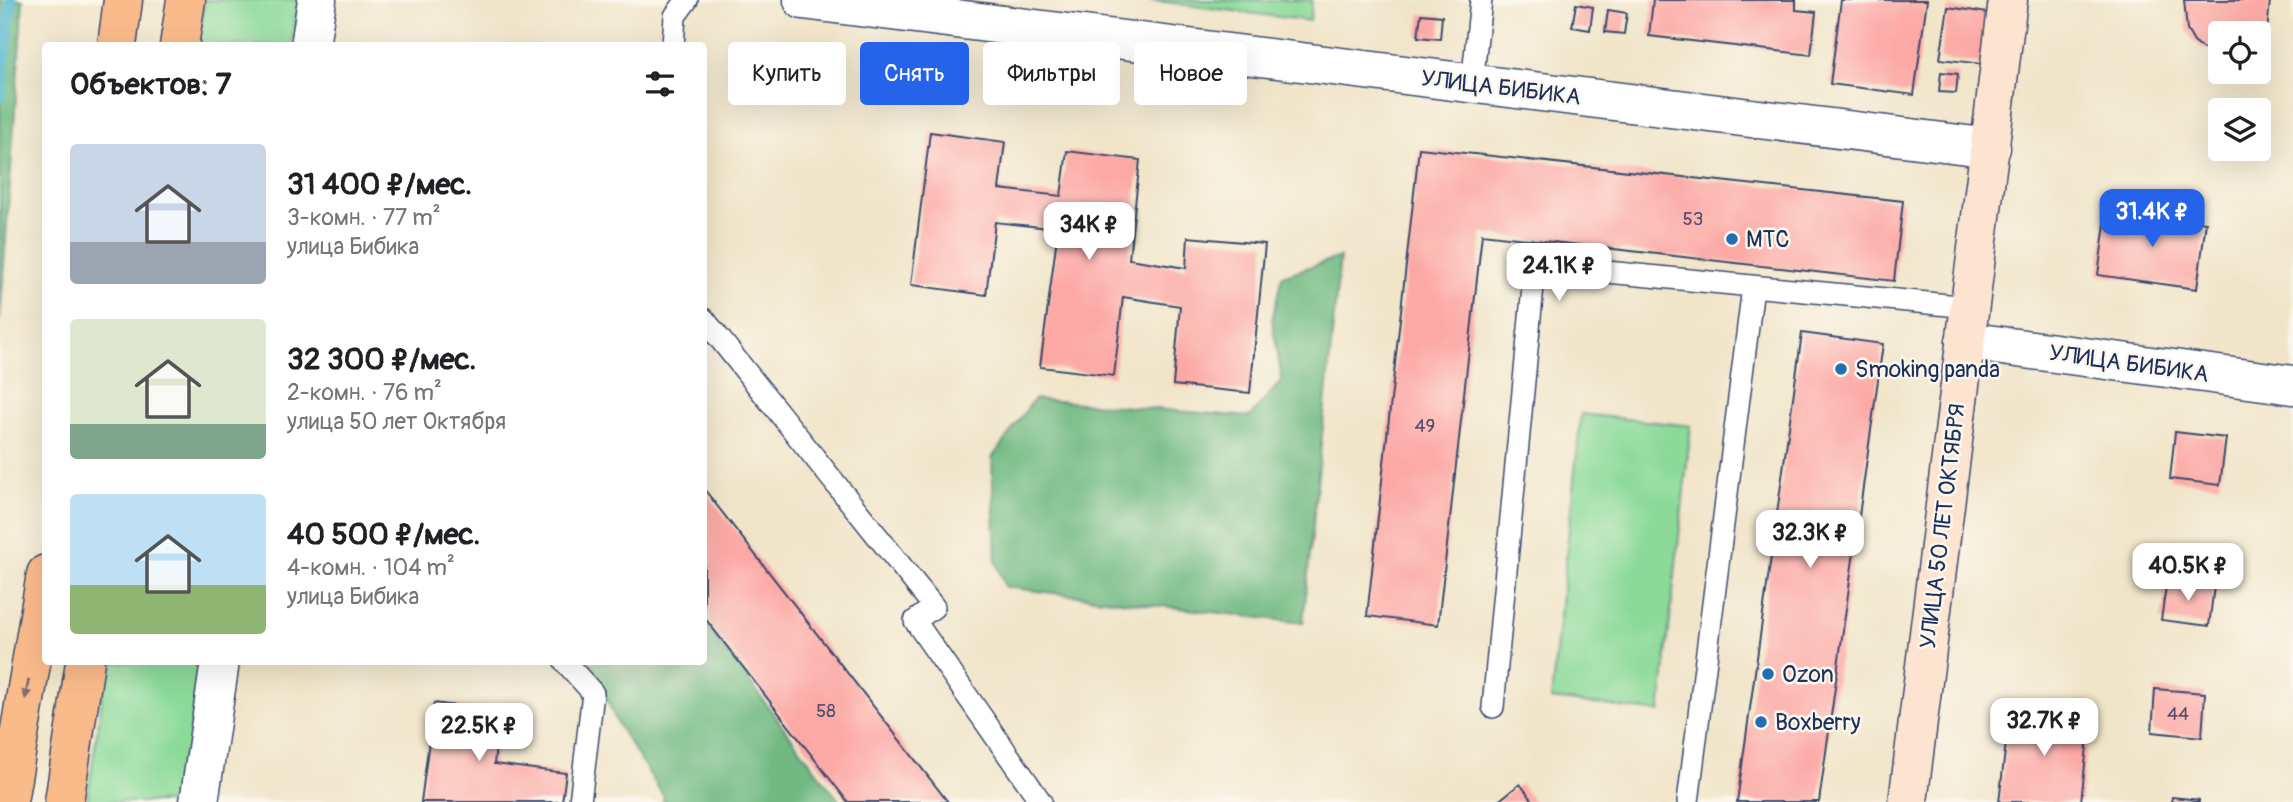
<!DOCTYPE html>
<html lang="ru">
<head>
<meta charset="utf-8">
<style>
	:root { --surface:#fff; --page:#f2f2f2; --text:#202124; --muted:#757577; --accent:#2563eb }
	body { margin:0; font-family:Pangolin,sans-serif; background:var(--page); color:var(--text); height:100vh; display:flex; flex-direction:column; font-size:26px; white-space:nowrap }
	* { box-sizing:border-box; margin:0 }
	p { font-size:23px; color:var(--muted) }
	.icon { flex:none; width:38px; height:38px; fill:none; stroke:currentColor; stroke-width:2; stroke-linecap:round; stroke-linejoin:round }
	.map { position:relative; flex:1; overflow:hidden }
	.drawer { position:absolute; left:42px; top:42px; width:665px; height:623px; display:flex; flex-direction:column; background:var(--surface); border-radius:7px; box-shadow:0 7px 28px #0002 }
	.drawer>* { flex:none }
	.banner { position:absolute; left:728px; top:42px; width:665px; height:63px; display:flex; gap:14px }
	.tools { position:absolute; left:2208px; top:21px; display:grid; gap:14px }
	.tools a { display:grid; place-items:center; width:63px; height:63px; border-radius:7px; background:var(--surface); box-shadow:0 7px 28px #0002; font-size:35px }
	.price { position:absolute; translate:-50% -60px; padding:0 16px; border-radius:14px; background:#fff; color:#222; font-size:23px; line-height:46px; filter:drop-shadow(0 2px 4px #0008) }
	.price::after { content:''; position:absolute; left:50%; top:42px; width:21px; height:16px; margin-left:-10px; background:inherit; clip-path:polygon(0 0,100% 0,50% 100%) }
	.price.active { background:var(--accent); color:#fff }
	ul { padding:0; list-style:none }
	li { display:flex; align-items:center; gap:21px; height:175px; padding:0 28px }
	li span { display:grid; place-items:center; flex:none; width:196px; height:140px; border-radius:7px; color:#555 }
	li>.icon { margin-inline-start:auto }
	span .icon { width:84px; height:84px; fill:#fffc; stroke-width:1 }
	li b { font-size:30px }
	h2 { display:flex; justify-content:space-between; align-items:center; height:84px; padding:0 28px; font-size:30px }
	.tag { padding:0 24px; border-radius:7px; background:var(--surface); box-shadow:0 7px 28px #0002; font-size:24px; line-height:63px }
	.tag.active { background:var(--accent); color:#fff }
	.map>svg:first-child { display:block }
	.green { fill:#8bda99; stroke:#53847c; stroke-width:2 }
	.forest { fill:#70ba81; stroke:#467470; stroke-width:2 }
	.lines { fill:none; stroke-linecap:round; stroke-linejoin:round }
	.stream { stroke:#4eb5cd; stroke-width:12 }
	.building { fill:#fca9a5 }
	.lane-casing { stroke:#3b4a6e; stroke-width:24 }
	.street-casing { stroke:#3b4a6e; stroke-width:41 }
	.secondary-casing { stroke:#3b4a6e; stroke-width:41 }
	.highway-casing { stroke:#3b4a6e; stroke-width:41 }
	.lane { stroke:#fff; stroke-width:21 }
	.street { stroke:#fff; stroke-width:38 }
	.secondary { stroke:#fde4d1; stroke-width:38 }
	.highway { stroke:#fabb8b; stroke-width:38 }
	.oneway { fill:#7f6e72 }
	.poi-dot { fill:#1f6fb2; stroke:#fbf7ec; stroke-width:2.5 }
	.labels { text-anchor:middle; stroke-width:5; stroke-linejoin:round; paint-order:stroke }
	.number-label { font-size:19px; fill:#534e70 }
	.street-label { font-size:23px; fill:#1b2f5e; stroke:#fbf7ec }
	.poi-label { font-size:23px; fill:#1b2f5e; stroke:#fbf7ec; text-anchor:start }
</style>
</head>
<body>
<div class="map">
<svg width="2293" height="802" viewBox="0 0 2293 802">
	<rect width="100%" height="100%" fill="#fbf7ec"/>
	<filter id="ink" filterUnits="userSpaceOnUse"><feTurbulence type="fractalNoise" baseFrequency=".0143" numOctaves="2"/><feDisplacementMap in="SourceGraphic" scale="14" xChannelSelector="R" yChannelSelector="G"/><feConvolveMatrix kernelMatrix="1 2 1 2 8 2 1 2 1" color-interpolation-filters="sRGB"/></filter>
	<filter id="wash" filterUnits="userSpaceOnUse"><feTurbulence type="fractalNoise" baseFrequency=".00686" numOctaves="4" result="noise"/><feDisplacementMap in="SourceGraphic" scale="28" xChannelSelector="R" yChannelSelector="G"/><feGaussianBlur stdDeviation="1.57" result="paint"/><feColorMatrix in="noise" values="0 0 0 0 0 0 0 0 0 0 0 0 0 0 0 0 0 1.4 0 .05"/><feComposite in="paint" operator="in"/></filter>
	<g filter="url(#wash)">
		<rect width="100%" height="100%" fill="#f1e5c9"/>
		<path class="green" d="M205 0H298L292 45 198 46Z
			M1148 0H1312L1310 21Z
			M1581 414 1691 426 1660 712 1551 699Z
			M107 662H201L180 802H87Z"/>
		<path class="forest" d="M0 0H23L0 320Z
			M1340 257 1303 623 1005 587 996 562 992 458 1034 399 1250 417 1282 380 1272 320 1282 276Z
			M704 622 840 802H663L664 797 618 725 592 666 584 662H704Z"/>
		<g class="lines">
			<path class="stream" d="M0 95 11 0"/>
		</g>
		<g id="blocks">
			<path class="building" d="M1653 0H1796V10L1816 12 1811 55 1649 36Z
				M1841 0H1927L1914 95 1830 84Z
				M2184 0H2270L2267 32 2221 33V44L2203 49 2194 42 2187 30Z
				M1576 4 1593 7 1590 30 1572 27Z
				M1948 7 1988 13 1982 64 1940 59Z
				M1608 10 1627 13 1624 34 1605 32Z
				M1421 14 1442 16 1440 39 1418 37Z
				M1941 72 1958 74 1956 93 1939 92Z
				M930 132 1005 142 999 189 1061 196 1067 151 1140 160 1129 259 1186 268 1188 237 1265 244 1250 393 1173 385 1180 306 1123 297 1114 376 1040 367 1058 229 995 222 986 295 911 285Z
				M1419 148 1903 201 1894 281 1482 234 1438 625 1367 616Z
				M2107 209 2206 222 2197 289 2098 275Z
				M1802 333 1883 344 1819 802H1737Z
				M2175 432 2226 438 2220 485 2170 479Z
				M704 489 948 802H848L704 617Z
				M2167 580 2214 586 2209 626 2161 620Z
				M2155 689 2205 693 2202 737 2152 732Z
				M434 703 500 712 494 764 566 773 562 802H421Z
				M2010 708 2090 718 2081 802H1999Z
				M1520 784 1534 802H1497Z
				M2172 797 2199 800V802H2171Z"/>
		</g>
	</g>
	<g filter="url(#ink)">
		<use href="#blocks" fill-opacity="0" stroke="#3b4a6e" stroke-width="2"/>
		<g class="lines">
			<defs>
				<path id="lane" d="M673 46 675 16 687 0
					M1472 84 1481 0
					M704 319 934 607 915 621 1041 802
					M565 662 593 693 580 802
					M1493 707 1535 265 1969 307
					M1688 802 1753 287"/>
				<path id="street" d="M803 0 1991 148
					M310 46 317 0
					M1965 341 2293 385
					M199 802 220 662"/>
				<path id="secondary" d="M1908 802 2008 0"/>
				<path id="highway" d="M117 46 123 0
					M179 46 186 0
					M8 802 46 574
					M64 802 85 662"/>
			</defs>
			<use href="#lane" class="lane-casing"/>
			<use href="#street" class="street-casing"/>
			<use href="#secondary" class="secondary-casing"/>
			<use href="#highway" class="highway-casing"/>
			<use href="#lane" class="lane"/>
			<use href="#street" class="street"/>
			<use href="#secondary" class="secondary"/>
			<use href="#highway" class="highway"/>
		</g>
		<defs><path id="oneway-solid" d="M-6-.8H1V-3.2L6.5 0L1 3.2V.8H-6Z" transform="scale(1.75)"/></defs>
		<use class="oneway" href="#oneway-solid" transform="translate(27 689) rotate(100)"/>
	</g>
	<g class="poi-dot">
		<circle cx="1732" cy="239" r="7"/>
		<circle cx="1841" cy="369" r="7"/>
		<circle cx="1768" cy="674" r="7"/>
		<circle cx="1761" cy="722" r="7"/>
	</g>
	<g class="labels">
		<g class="number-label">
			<text x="1693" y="225">53</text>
			<text x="1425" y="432">49</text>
			<text x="826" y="717">58</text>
			<text x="2178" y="720">44</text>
		</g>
		<g class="street-label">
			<text transform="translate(1501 87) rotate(7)" y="8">УЛИЦА БИБИКА</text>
			<text transform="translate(2129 363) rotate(8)" y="8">УЛИЦА БИБИКА</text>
			<text transform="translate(1942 526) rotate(-83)" y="8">УЛИЦА 50 ЛЕТ ОКТЯБРЯ</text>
		</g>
		<g class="poi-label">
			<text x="1746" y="247">МТС</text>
			<text x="1855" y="377">Smoking panda</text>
			<text x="1782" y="682">Ozon</text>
			<text x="1775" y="730">Boxberry</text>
		</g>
	</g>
</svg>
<div class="tools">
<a><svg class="icon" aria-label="locate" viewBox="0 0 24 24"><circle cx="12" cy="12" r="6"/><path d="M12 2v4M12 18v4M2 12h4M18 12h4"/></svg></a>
<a><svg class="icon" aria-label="layers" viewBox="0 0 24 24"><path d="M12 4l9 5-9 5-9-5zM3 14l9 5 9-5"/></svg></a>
</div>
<b class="price active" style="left:2152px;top:249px">31.4K ₽</b>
<b class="price" style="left:1089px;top:262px">34K ₽</b>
<b class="price" style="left:1559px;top:303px">24.1K ₽</b>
<b class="price" style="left:1810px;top:570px">32.3K ₽</b>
<b class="price" style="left:2188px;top:603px">40.5K ₽</b>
<b class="price" style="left:2044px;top:758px">32.7K ₽</b>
<b class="price" style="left:479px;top:763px">22.5K ₽</b>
<div class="banner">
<a class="tag">Купить</a>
<a class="tag active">Снять</a>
<a class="tag">Фильтры</a>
<a class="tag">Новое</a>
</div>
<section class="drawer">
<h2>Объектов: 7<svg class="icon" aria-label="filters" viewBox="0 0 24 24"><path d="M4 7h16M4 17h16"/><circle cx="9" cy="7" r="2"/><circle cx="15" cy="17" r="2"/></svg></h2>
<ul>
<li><span style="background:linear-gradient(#c9d6e8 70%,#9aa5b1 0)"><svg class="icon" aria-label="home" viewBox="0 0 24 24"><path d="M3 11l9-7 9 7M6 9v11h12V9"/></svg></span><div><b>31 400 ₽/мес.</b><p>3-комн. · 77 m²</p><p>улица Бибика</p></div></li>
<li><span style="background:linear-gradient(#dfe7d0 75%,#7fa58c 0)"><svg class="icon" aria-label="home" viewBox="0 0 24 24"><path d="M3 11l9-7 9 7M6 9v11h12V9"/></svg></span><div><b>32 300 ₽/мес.</b><p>2-комн. · 76 m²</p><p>улица 50 лет Октября</p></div></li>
<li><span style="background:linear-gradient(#bfe0f5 65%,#8fb573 0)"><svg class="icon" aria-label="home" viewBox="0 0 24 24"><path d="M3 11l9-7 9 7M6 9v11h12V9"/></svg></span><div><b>40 500 ₽/мес.</b><p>4-комн. · 104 m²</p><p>улица Бибика</p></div></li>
</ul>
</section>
</div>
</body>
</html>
